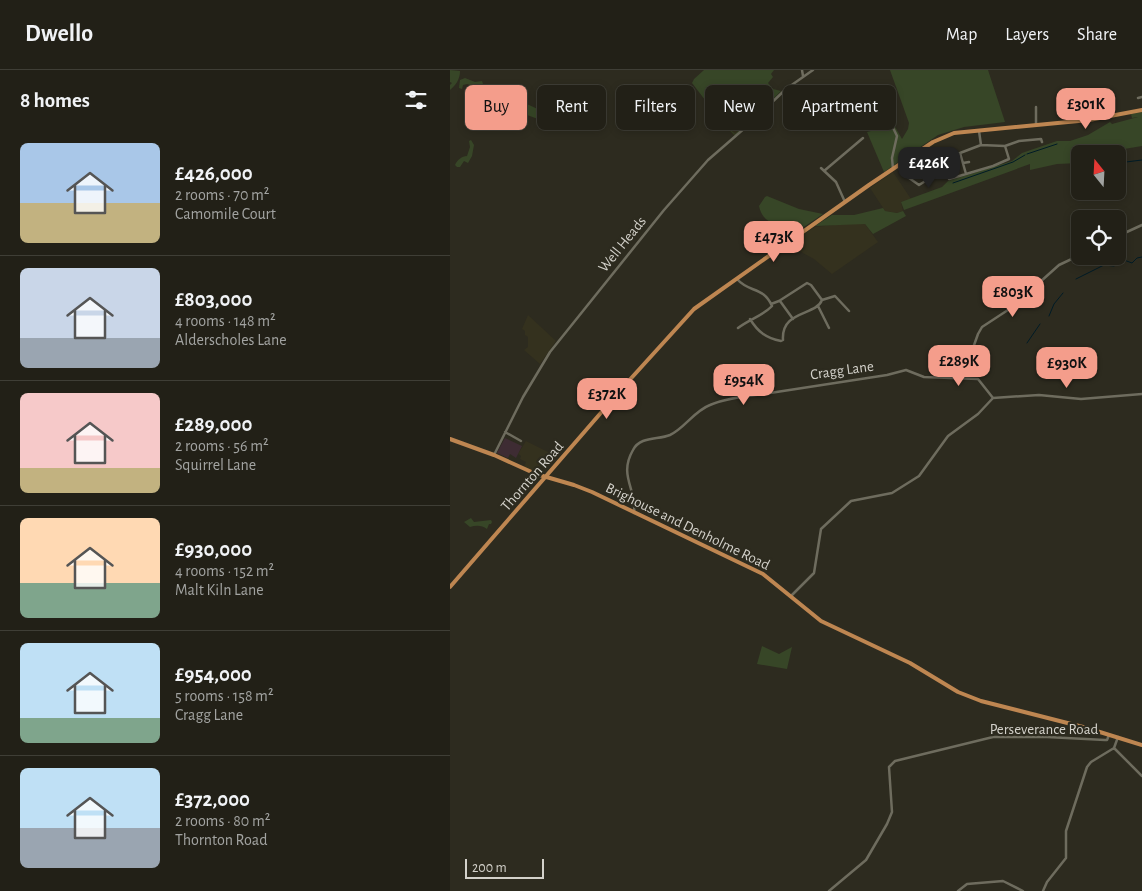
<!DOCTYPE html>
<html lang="en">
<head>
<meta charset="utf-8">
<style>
	:root { --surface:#222017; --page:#2a2820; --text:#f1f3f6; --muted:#a2a3a1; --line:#3f3e36; --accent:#f49d8b }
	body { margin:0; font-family:"Alegreya Sans",sans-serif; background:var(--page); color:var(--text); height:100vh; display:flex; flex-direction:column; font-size:19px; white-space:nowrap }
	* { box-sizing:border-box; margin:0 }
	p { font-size:16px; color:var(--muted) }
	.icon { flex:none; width:28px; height:28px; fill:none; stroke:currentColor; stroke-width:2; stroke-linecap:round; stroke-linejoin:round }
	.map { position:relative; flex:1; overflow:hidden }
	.panel { display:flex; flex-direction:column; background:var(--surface); width:450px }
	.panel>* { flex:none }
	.hud { position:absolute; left:15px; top:15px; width:475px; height:45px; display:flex; gap:10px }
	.needle { width:32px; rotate:342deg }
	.fabs { position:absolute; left:621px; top:75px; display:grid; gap:10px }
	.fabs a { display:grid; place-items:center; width:55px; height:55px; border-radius:8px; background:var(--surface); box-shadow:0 2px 8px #0003,0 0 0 1px var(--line); font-size:25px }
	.scale { position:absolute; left:15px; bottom:12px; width:79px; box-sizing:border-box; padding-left:5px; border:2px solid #d3d1ca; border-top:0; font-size:14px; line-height:18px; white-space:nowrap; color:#d3d1ca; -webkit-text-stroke:4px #2d2b1f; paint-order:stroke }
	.price { position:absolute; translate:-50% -42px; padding:0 11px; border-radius:10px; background:var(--accent); color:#111; font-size:16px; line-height:32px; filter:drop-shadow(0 1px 2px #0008) }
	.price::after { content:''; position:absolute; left:50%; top:30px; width:15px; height:11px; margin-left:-8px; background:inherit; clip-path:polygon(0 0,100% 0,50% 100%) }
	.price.current { background:#222; color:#fff }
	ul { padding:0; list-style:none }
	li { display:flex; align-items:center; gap:15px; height:125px; padding:0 20px }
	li+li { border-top:1px solid var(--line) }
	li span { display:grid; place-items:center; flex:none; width:140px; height:100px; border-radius:8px; color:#555 }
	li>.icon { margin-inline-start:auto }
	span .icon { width:60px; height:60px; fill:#fffc; stroke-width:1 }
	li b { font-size:21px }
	h2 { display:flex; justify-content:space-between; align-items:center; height:60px; padding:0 20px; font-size:21px }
	.pill { padding:0 18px; border-radius:8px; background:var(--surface); box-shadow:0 2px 8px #0003,0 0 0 1px var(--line); font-size:18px; line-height:45px }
	.pill.current { background:var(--accent); color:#111 }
	header { display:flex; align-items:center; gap:30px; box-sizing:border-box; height:70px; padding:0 25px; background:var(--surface); border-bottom:1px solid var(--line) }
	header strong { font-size:24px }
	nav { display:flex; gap:28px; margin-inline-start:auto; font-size:18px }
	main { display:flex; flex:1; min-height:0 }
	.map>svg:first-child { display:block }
	.built { fill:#34311e }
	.education { fill:#3e2c33 }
	.green { fill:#374627 }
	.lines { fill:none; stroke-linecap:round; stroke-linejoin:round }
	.stream { stroke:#001b26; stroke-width:1 }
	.minor { stroke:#6e6c5e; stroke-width:2.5 }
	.major { stroke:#be8651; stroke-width:4 }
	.labels { text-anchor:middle; stroke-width:4.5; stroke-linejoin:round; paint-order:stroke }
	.street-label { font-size:15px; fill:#d3d1ca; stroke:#2d2b1f }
</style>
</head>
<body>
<header>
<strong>Dwello</strong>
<nav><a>Map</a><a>Layers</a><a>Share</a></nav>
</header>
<main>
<section class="panel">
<h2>8 homes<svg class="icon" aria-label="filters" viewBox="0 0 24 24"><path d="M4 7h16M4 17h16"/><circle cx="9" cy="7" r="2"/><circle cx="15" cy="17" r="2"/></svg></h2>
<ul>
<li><span style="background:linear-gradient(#a9c7e8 60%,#c2b280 0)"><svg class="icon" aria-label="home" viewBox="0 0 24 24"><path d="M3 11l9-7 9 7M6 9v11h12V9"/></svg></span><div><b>£426,000</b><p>2 rooms · 70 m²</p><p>Camomile Court</p></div></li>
<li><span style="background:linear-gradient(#c9d6e8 70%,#9aa5b1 0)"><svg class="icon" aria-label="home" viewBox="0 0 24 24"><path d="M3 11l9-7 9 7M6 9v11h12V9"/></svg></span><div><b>£803,000</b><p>4 rooms · 148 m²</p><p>Alderscholes Lane</p></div></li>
<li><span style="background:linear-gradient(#f6c9c9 75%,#c2b280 0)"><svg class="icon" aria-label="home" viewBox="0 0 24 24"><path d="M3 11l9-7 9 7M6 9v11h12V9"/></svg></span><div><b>£289,000</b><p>2 rooms · 56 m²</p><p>Squirrel Lane</p></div></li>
<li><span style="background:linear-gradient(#ffd9b3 65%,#7fa58c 0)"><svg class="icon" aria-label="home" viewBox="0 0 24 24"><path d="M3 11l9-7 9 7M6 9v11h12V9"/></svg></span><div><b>£930,000</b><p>4 rooms · 152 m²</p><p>Malt Kiln Lane</p></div></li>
<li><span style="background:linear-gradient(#bfe0f5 75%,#7fa58c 0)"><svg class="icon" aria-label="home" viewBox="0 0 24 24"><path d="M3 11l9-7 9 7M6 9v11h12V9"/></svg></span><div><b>£954,000</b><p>5 rooms · 158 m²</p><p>Cragg Lane</p></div></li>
<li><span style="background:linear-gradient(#bfe0f5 60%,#9aa5b1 0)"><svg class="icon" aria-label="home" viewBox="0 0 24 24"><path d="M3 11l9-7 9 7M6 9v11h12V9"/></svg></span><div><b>£372,000</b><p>2 rooms · 80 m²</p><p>Thornton Road</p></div></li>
</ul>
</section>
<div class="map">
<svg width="692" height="821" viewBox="0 0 692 821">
	<rect width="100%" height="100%" fill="#2d2b1f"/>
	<path class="built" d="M288 35 302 50 284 66 270 50Z
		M443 102 461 129 451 132 453 141 447 143 435 141 420 118Z
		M393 154H415L428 172 382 204 364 189 342 177 343 171 365 157Z
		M78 245 106 271 90 294 74 280 78 277V267L75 265V261L72 259Z
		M76 371 100 383 86 403 74 397 76 392 70 389 71 386 68 384Z"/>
	<path class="education" d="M55 368 72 376 66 388 60 384 58 388 47 383Z"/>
	<path class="green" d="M0 0 10 1C10 9 6 15 0 20V15L2 13 0 12Z
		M254 0H324L321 4 323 7 318 13 323 19 331 21 308 44 306 38 307 35 306 33H304L302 38 300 39 293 31 286 37 288 36 291 40 276 56 285 64 294 56 295 57 285 65 275 56 242 13 244 9Z
		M440 0H538L555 52 514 57 488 65 434 102 417 62 444 55 452 69 458 59 459 53Z
		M15 8 25 12 32 11 33 14 53 22 66 29 92 41 98 37 104 38 101 48 88 49 66 41 63 37 57 36 56 32 51 29 39 27 34 19 17 14 13 15 12 19 9 18 10 10Z
		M692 42V76L668 80 666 84H630V93L607 94 580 100V94L454 140 451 132 492 117 498 111 562 91 572 83 607 71H620L638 65 660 52 662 54 688 47 682 48 681 44Z
		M21 70 24 75 22 86 18 93 14 91 10 97H7L5 95C7 90 12 86 17 86L20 77 19 71Z
		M317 126 349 139 373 144 342 165 334 155C321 154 312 150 309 136L315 127Z
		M433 138 435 141 447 143 453 141 456 146 423 164 415 154 365 156 382 145H404Z
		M21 448 24 452 41 450 42 452 41 454H39L37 459C32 455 26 455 20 457L14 452Z
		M312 576 329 584 342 577 337 599 307 594Z"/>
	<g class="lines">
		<path class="stream" d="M577 84 607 74
			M668 93 692 90
			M503 113 563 92 575 85
			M626 209 654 195 664 196 674 190 682 193 687 188 692 187
			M599 246 604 234 613 223
			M577 273 590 254"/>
		<path class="minor" d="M352 0 353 6
			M436 28 438 35 435 41 447 66 442 88 443 99
			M688 28 692 27
			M586 37V54
			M531 75 555 76 569 71 591 69 592 72
			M510 83 516 104
			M496 86 510 83 531 75 529 61
			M513 93 519 92
			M448 96 452 103 469 115 477 110 474 103 459 107
			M371 98 386 112 395 132
			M374 101 413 68
			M499 109 543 96 559 89 555 76
			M668 166 692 155
			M287 209C299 223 313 216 322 236 314 245 298 250 288 258
			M372 230 385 226 399 241
			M330 231 343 249
			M368 236 379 258
			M300 249C308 262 316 268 331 271L333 270C331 240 366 246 372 230L361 215 357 213 329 231 321 234
			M498 308 523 278 528 264 532 257 561 238 609 195 630 185
			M543 328 589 325 631 329 692 324
			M55 362 71 371
			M44 385 73 327 100 282 214 140 258 90 296 57 336 19 363 0
			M184 443C187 419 168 406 183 380 190 366 208 370 220 365 235 358 244 341 260 335 278 327 301 326 320 323 359 317 398 311 437 305L456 300 474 307 528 309 543 328
			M341 526 364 503 371 459 401 431 442 423 469 406 498 366 528 344 543 328
			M664 678 692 706
			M379 821 416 790 437 754 442 742 439 697 445 691 543 667H597L655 670H657L659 665
			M508 821 517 814 553 811 573 821
			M593 821 597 812 616 788V761L637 697 641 692 664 678 668 667"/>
		<path class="major" d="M0 369 44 385 86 404 124 415 142 422 313 504 371 551 460 593 508 622 531 631 637 658 692 675
			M0 517 175 315 244 239 419 115 483 72 504 63 639 50 692 40"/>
	</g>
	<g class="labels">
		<g class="street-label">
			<text transform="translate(172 174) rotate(-51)" y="5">Well Heads</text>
			<text transform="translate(392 300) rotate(-8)" y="5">Cragg Lane</text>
			<text transform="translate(82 406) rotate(-49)" y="5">Thornton Road</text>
			<text transform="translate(238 456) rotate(26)" y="5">Brighouse and Denholme Road</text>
			<text x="594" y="664">Perseverance Road</text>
		</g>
	</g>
</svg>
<div class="fabs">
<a><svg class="needle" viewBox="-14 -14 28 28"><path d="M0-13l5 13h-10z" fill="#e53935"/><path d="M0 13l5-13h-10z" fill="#a2a3a1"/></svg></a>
<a><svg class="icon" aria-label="locate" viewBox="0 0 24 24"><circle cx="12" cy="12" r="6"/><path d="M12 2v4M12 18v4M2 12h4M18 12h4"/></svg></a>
</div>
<div class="scale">200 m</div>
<b class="price" style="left:636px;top:60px">£301K</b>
<b class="price current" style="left:479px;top:119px">£426K</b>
<b class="price" style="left:324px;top:193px">£473K</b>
<b class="price" style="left:563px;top:248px">£803K</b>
<b class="price" style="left:509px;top:317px">£289K</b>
<b class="price" style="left:617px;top:319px">£930K</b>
<b class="price" style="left:294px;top:336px">£954K</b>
<b class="price" style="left:157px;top:350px">£372K</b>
<div class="hud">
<a class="pill current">Buy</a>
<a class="pill">Rent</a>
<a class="pill">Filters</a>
<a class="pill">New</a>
<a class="pill">Apartment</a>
</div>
</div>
</main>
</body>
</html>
